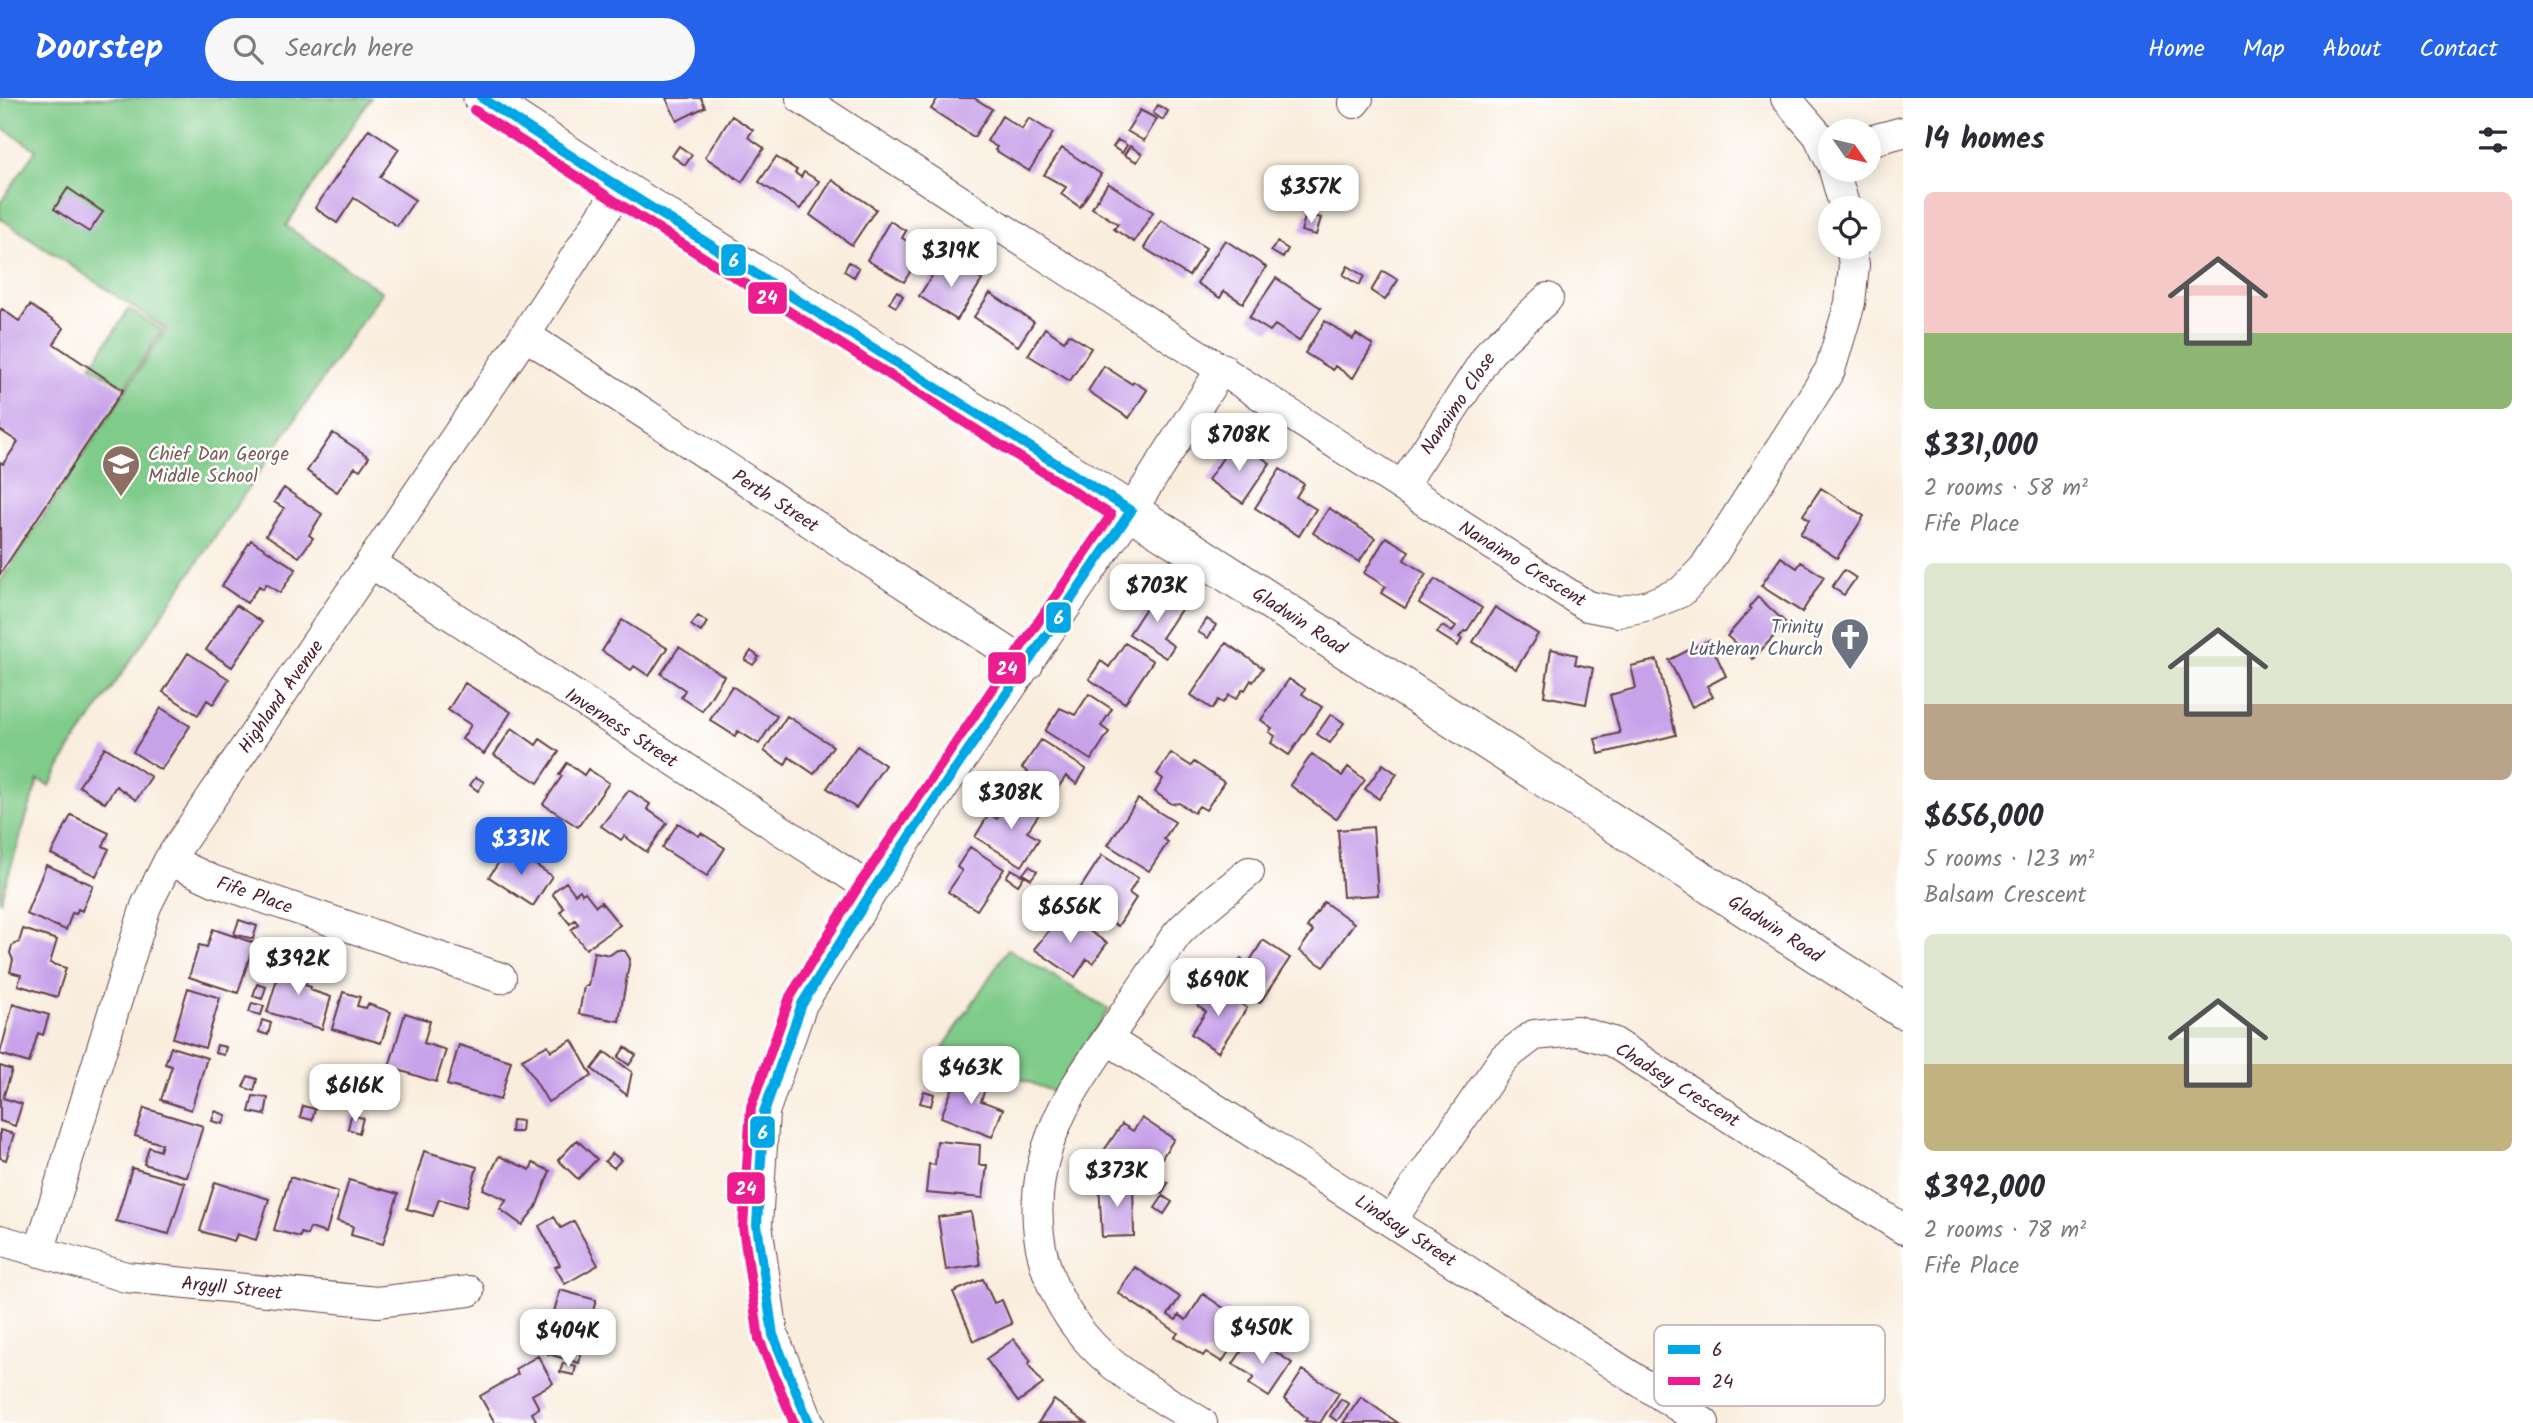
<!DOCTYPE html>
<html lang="en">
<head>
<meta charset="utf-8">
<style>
	:root { --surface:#fff; --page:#f7f7f7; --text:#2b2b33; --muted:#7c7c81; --accent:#2563eb }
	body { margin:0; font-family:Kalam,sans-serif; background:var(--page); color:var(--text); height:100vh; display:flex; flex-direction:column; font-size:26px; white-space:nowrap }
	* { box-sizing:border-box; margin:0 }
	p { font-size:23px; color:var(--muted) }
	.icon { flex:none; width:38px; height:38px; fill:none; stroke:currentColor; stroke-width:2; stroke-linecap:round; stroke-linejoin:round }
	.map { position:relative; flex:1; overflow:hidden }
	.drawer { display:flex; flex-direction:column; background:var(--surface); width:630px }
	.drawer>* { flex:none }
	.needle { width:46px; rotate:124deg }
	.tools { position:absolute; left:1818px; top:21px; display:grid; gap:14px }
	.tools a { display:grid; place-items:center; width:63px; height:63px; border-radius:50%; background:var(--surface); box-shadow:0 4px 18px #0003; font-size:35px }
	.price { position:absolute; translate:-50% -60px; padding:0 16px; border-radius:14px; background:#fff; color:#222; font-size:23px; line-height:46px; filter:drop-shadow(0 2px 4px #0008) }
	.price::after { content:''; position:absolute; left:50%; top:42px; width:21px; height:16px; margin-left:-10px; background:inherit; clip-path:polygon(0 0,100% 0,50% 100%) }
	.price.current { background:var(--accent); color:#fff }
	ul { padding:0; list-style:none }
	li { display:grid; align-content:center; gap:14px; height:371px; padding:0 21px }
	li span { display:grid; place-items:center; height:217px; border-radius:10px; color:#555 }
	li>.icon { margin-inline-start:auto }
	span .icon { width:126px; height:126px; fill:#fffc; stroke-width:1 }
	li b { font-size:30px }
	h2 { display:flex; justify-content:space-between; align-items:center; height:84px; padding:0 21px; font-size:30px }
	header { display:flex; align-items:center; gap:42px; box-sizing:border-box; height:98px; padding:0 35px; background:var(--accent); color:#fff }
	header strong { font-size:33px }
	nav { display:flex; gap:38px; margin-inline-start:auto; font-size:24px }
	.search { width:490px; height:63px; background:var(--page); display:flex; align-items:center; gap:18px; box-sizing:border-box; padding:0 24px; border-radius:38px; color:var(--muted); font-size:26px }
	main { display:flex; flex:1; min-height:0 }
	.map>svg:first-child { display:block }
	.green { fill:#7fcb89; stroke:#64755a; stroke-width:2 }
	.building { fill:#c8a2e9 }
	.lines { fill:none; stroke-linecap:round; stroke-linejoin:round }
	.minor-casing { stroke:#643e46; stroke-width:32 }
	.major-casing { stroke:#643e46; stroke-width:39 }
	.minor { stroke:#fff; stroke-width:30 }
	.major { stroke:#fff; stroke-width:37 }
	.bus-1-casing { stroke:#fff; stroke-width:16 }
	.bus-2-casing { stroke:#fff; stroke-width:16 }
	.bus-1 { stroke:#04a7e5; stroke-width:10 }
	.bus-2 { stroke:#ed1d8f; stroke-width:10 }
	.labels { text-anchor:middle; stroke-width:5; stroke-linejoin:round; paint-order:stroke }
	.street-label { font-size:19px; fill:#4a1f2b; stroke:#fff }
	.education-label { font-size:19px; fill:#785e54; stroke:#fff; text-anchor:start }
	.worship-label { font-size:19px; fill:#5b616d; stroke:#fff; text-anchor:end }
	.key { fill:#fff; stroke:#c9bcbf; stroke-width:2 }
	.key-label { font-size:19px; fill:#4a1f2b }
	.line-badge { stroke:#fff; stroke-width:2.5 }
	.badge-label { font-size:19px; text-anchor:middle; font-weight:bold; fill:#fff }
</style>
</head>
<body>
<header>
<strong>Doorstep</strong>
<div class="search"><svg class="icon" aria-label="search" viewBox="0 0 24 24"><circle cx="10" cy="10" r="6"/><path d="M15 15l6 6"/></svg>Search here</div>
<nav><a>Home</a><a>Map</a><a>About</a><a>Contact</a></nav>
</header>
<main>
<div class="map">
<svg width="1903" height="1325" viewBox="0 0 1903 1325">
	<rect width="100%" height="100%" fill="#fff"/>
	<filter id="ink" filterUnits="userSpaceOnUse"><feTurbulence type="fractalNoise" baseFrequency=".0143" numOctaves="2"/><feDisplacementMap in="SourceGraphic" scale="14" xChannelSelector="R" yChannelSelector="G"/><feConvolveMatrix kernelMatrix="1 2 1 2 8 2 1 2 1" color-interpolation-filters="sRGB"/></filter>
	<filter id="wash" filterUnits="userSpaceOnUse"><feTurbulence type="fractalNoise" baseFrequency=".00686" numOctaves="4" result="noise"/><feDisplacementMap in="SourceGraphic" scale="28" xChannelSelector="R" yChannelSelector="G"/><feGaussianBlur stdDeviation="1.57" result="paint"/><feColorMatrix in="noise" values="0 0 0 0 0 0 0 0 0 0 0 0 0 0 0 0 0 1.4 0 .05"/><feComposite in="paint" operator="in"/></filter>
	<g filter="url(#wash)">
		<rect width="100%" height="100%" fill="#f9eddd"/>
		<path class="green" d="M0 0H371L286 128 382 194 69 653 50 688 38 682 0 804V484L166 231 0 120V105L36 52 0 28Z
			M129 211 162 232 125 289 91 268Z
			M1008 851 1109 911 1054 994 943 950Z"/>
		<g id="blocks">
			<path class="building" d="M666 0H701L705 9 677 23Z
				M938 0H974L992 11 974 39 931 11Z
				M1158 7 1168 13 1163 22 1153 15Z
				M1140 12 1157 21 1144 43 1127 33Z
				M732 18 753 32 748 39 764 50 742 84 705 59Z
				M1002 18 1022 31 1029 20 1053 35 1029 73 995 52 997 49 987 43Z
				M369 31 399 51 380 79 415 102 397 128 354 100 337 125 315 110Z
				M1118 42 1127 47 1122 55 1113 49Z
				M679 48 692 57 685 67 672 58Z
				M1130 48 1142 56 1137 64 1124 57Z
				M1062 50 1101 76 1080 109 1061 96 1066 89 1044 77Z
				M776 59 797 72 795 75 801 79 804 74 819 83 800 111 759 84Z
				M832 82 876 111 852 147 810 117Z
				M1108 85 1153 114 1134 144 1114 131 1118 126 1092 110Z
				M68 90 103 114 89 134 54 111Z
				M1306 116 1321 120 1316 137 1301 133Z
				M1161 122 1206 150 1189 178 1144 150Z
				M890 123 906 133 902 140 915 148 913 151 921 156 904 184 867 162Z
				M1225 142 1266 169 1243 205 1224 193 1220 200 1197 185Z
				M1277 144 1288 151 1283 160 1271 153Z
				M942 163 954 171 957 167 982 182 957 222 919 198Z
				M849 164 859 170 854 179 844 173Z
				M1348 168 1364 178 1359 187 1343 177Z
				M1383 173 1398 182 1385 202 1371 193Z
				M1276 180 1321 210 1299 243 1275 227 1270 233 1249 220Z
				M897 193 903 198 896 209 889 205Z
				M990 195 1034 224 1018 248 974 219Z
				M30 207 64 230 54 246 123 292 0 476V364L3 366 18 344 0 332V214L2 211 19 223Z
				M1325 223 1353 241 1356 236 1373 247 1353 280 1335 268 1333 272 1305 255Z
				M1045 230 1064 243 1069 236 1091 250 1070 283 1028 257Z
				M1104 268 1132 286 1134 284 1147 292 1129 320 1088 293Z
				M333 335 369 359 360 372 355 369 337 394 307 373Z
				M1231 348 1246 358 1250 352 1270 365 1243 405 1208 382Z
				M1280 371 1304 386 1296 399 1316 411 1299 438 1255 410Z
				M284 390 322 416 309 437 313 440 299 459 266 437 284 410 274 404Z
				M1821 390 1864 418 1837 460 1800 436 1809 422 1803 417Z
				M1329 410 1375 440 1359 464 1313 435Z
				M1386 439 1409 453 1404 462 1426 476 1405 510 1381 495 1386 489 1364 475Z
				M251 442 296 471 280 495 266 486 263 491 259 488 247 505 222 488Z
				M1781 459 1797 470 1801 464 1824 479 1802 514 1761 488Z
				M1844 472 1856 480 1844 497 1832 489Z
				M1435 481 1482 510 1466 534 1464 533 1459 539 1462 541 1458 548 1437 535 1442 528 1452 534 1456 528 1419 505Z
				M1157 493 1182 510 1162 540 1174 548 1166 560 1129 536Z
				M1758 499 1786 525 1753 561 1727 538 1751 511 1749 509Z
				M236 507 262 524 232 569 206 552Z
				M1495 509 1538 536 1516 571 1473 544Z
				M698 518 707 524 701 534 691 527Z
				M1207 521 1216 527 1208 540 1198 534Z
				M622 522 667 550 649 578 634 568 631 572 602 553Z
				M1709 542 1726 578 1707 588 1713 599 1692 609 1669 562Z
				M1125 545 1153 563 1125 605 1089 581 1101 563 1109 569Z
				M1226 545 1263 570 1253 584 1251 582 1245 592 1243 591 1236 601 1229 597 1223 605 1218 602 1212 611 1191 597Z
				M679 549 724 578 702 613 681 599 685 592 661 576Z
				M1551 551 1577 557 1575 566 1593 570 1586 606 1544 598Z
				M751 553 759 559 753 567 745 562Z
				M188 555 229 581 213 606 207 602 198 617 163 594Z
				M1657 562 1676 637 1599 656 1595 641 1620 635 1610 597 1636 590 1631 568Z
				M1289 581 1305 591 1302 596 1322 609 1289 657 1271 645 1275 638 1269 634 1272 630 1261 622Z
				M465 585 511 614 484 656 462 641 471 627 448 612Z
				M732 588 777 618 759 646 738 633 735 638 710 622Z
				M1089 596 1112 611 1101 628 1109 634 1091 662 1045 633 1060 610 1075 617Z
				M161 610 190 628 161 672 133 654Z
				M1331 616 1344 625 1330 645 1317 636Z
				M787 618 833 648 814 676 789 659 785 667 764 653Z
				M512 630 536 647 540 641 559 654 538 685 494 657Z
				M1041 642 1086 671 1077 686 1066 678 1050 702 1022 683 1028 674 1022 670Z
				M857 648 885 667 856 710 827 690Z
				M105 649 151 679 136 702 116 688 105 705 79 688Z
				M1171 655 1191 668 1194 664 1224 684 1206 712 1199 708 1194 715 1179 705 1172 706 1155 694 1163 681 1157 676Z
				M1312 656 1342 678 1348 669 1365 682 1336 721 1290 687Z
				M567 665 584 677 588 671 609 685 578 729 543 706 562 678 559 677Z
				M1383 666 1397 676 1379 701 1365 691Z
				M476 679 484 684 478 693 470 687Z
				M629 692 650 706 647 711 667 725 647 754 624 738 621 742 601 728Z
				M1009 697 1039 716 1027 734 1039 741 1022 768 975 739 989 716 997 721 1001 715 998 713Z
				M1138 701 1175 724 1164 741 1168 744 1149 773 1108 747Z
				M71 717 109 735 103 748 109 751 96 778 51 756Z
				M678 725 699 738 701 735 725 750 707 778 662 750Z
				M1373 729 1378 797 1343 799 1338 732Z
				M509 749 552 778 533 808 489 779Z
				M970 749 1004 771 977 812 948 794 962 773 957 769Z
				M1102 757 1138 780 1129 795 1136 800 1118 828 1074 800Z
				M46 767 93 787 82 813 78 811 76 816 72 815 66 832 26 816Z
				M1029 768 1037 773 1031 781 1023 776Z
				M1011 771 1024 778 1018 787 1006 779Z
				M566 784 575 796 580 792 582 796 585 794 596 808 601 804 620 827 586 851 571 832 578 826 575 822 570 826 560 814 564 810 553 797 554 793Z
				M1324 804 1354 825 1324 869 1299 853 1313 833 1307 829Z
				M1063 815 1107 845 1093 865 1087 861 1075 879 1034 851Z
				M239 822 257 828 253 841 234 836Z
				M23 831 57 842 50 865 66 870 57 899 18 887 21 877 10 874 13 862 10 855 12 848 19 844Z
				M213 831 254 845 238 895 189 879 199 847 207 849Z
				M1263 842 1290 860 1260 905 1226 882 1241 860 1248 866Z
				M617 852 625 853 630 861 619 923 579 916 584 888H588L594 854 610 857Z
				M283 861 310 870 305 887 311 889 310 892 331 899 322 931 267 914Z
				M257 886 266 889 262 901 253 898Z
				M1212 887 1247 910 1218 954 1191 936 1206 914 1198 908Z
				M188 890 220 900 205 950 173 940Z
				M343 894 360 899 357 908 366 910 368 906 391 914 381 945 332 931Z
				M252 905 264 908 261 917 249 914Z
				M13 906 49 917 43 937 38 935 29 965 0 956Z
				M405 915 430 923 424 945 446 952 436 984 389 969Z
				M262 922 271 925 268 937 259 934Z
				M572 942 592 978 548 1004 522 961 548 947 551 953Z
				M217 947 226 949 224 957 215 955Z
				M459 947 511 963 500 1002 447 987Z
				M171 949 207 960 191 1012 161 1002 172 968 165 966Z
				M625 949 636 957 629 967 618 959Z
				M605 954 632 974 627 997 592 971Z
				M0 968 12 972 3 1000 22 1006 15 1028 0 1023Z
				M959 974 987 985 981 1003 1003 1011 992 1039 941 1019Z
				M248 978 257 981 254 993 243 989Z
				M924 993 934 996 931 1008 920 1005Z
				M253 998 268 1000 265 1017 249 1014Z
				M303 1008 315 1011 312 1022 300 1019Z
				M144 1010 203 1028 187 1079 144 1066 149 1049 160 1053 162 1046 135 1038Z
				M215 1013 226 1017 223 1026 212 1023Z
				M351 1017 363 1020 359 1035 348 1031Z
				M1142 1020 1174 1041 1147 1083 1103 1054 1122 1026 1133 1033Z
				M512 1022 522 1023 521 1034H511Z
				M0 1032 14 1036 6 1062 0 1060Z
				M577 1042 597 1061 578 1081 558 1062Z
				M937 1043 980 1047 979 1067H987L983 1100 926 1095 929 1066 935 1067Z
				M424 1053 477 1069 466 1109 439 1101 433 1118 407 1111Z
				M612 1055 621 1062 614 1070 605 1063Z
				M499 1058 530 1072 533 1065 550 1073 536 1109 522 1127 500 1111 507 1102 483 1091Z
				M132 1070 185 1085 169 1136 116 1123Z
				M290 1079 338 1094 326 1135 310 1130 307 1137 301 1135 300 1139 274 1132Z
				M1158 1079 1168 1085 1162 1095 1152 1088Z
				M349 1082 398 1096 383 1146 351 1137 353 1128 337 1123Z
				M215 1084 269 1101 256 1142 237 1136 234 1143 200 1133Z
				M1133 1084 1134 1138 1102 1139 1099 1085Z
				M1163 1098 1172 1104 1164 1116 1155 1110Z
				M971 1114 980 1167 946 1172 938 1119Z
				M554 1119 561 1130 574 1123 598 1167 565 1186 555 1169 560 1167 539 1128Z
				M1135 1169 1180 1199 1168 1217 1176 1222 1179 1217 1186 1222 1203 1196 1247 1226 1222 1264 1206 1254 1203 1258 1175 1239 1178 1235 1118 1195Z
				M983 1181 994 1205 1002 1202 1012 1226 974 1243 953 1194Z
				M560 1192 596 1202 579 1265 548 1256 554 1233 549 1232Z
				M1252 1238 1292 1265 1269 1299 1249 1286 1254 1279 1233 1266Z
				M1014 1241 1031 1263 1028 1266 1043 1286 1018 1304 986 1261Z
				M538 1258 553 1285 532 1297 539 1310 532 1315 536 1322 530 1325H495L480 1298 518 1276 515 1271Z
				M563 1265 576 1268 574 1277 560 1274Z
				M1303 1272 1339 1295 1320 1325 1305 1323 1307 1320 1284 1301Z
				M1361 1299 1398 1325H1343Z
				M1341 1301 1349 1306 1337 1323 1330 1318Z
				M1054 1302 1086 1325H1038Z"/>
		</g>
	</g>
	<g filter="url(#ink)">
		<use href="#blocks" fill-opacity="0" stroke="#643e46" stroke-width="2"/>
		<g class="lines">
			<defs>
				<path id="minor" d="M801 0 1587 508 1618 514 1649 507 1681 494 1704 470 1830 272 1850 205 1854 167 1851 149
					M1786 0 1818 37 1830 62
					M1354 5 1358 0
					M1869 43 1903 34
					M1834 72 1845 110
					M525 237 1028 567
					M1403 387 1490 254 1548 200
					M371 465 873 792
					M169 762 214 783 501 880
					M1107 941 1704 1325
					M1391 1123 1504 960 1534 937 1577 933 1613 944 1903 1131
					M0 1142 126 1179 377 1204 469 1193
					M39 1154 146 808 169 762 525 237 620 90
					M809 1325 773 1237 757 1127 764 1014 802 906 873 792 1131 413 1222 270
					M1202 1325C1161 1299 1114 1275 1083 1237 1033 1176 1025 1101 1055 1029 1069 994 1092 964 1112 934 1128 910 1144 887 1160 863 1166 853 1172 841 1180 833 1201 811 1227 793 1249 774"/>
				<path id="major" d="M482 0 620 90 1131 413 1903 912"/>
			</defs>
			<use href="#minor" class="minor-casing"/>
			<use href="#major" class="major-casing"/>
			<use href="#minor" class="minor"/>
			<use href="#major" class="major"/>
			<defs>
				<path id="bus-1" d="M482 0 620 90 1131 413 873 792 802 906 764 1014 757 1127 773 1237 809 1325"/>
				<path id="bus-2" d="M474 12 613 102 1111 417 861 784 790 899 751 1009 743 1129 759 1241 794 1325"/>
			</defs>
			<use href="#bus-1" class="bus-1-casing"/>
			<use href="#bus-2" class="bus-2-casing"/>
			<use href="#bus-1" class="bus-1"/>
			<use href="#bus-2" class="bus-2"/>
		</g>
	</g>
	<defs>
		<symbol id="school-pin" viewBox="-11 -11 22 30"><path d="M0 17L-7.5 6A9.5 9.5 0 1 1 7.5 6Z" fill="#8d6e63" stroke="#fff"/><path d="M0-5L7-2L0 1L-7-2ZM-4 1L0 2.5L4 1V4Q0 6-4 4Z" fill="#fff"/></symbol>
		<symbol id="church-pin" viewBox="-11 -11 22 30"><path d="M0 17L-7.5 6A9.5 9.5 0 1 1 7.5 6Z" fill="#6b7280" stroke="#fff"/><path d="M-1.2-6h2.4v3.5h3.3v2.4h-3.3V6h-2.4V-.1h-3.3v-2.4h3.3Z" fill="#fff"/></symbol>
	</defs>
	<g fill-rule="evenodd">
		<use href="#school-pin" x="99" y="344" width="44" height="60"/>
		<use href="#church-pin" x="1828" y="517" width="44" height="60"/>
	</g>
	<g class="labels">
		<g class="street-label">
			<text transform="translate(1457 305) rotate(-56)" y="7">Nanaimo Close</text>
			<text transform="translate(776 402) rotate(33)" y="7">Perth Street</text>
			<text transform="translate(1523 465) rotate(32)" y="7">Nanaimo Crescent</text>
			<text transform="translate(1300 522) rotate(33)" y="7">Gladwin Road</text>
			<text transform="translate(280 598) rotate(-55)" y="7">Highland Avenue</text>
			<text transform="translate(622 629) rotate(33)" y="7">Inverness Street</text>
			<text transform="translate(255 796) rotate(19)" y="7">Fife Place</text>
			<text transform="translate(1776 830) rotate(33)" y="7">Gladwin Road</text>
			<text transform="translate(1678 986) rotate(32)" y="7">Chadsey Crescent</text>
			<text transform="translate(1406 1132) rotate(33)" y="7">Lindsay Street</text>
			<text transform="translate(232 1189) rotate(6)" y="7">Argyll Street</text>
		</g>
		<g class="education-label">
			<text x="148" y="362">Chief Dan George<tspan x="148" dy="22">Middle School</tspan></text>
		</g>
		<g class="worship-label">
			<text x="1823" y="535">Trinity<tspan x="1823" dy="22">Lutheran Church</tspan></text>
		</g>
	</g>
	<rect x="1654" y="1227" width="231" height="81" rx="10" class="key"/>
	<rect x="1668" y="1247" width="32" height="9" fill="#04a7e5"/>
	<rect x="1668" y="1279" width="32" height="8" fill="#ed1d8f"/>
	<g class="key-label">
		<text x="1712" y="1258">6</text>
		<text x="1712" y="1290">24</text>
	</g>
	<g class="line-badge">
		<rect x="720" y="145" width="27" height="34" rx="7" fill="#04a7e5"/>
		<rect x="747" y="183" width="41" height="34" rx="7" fill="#ed1d8f"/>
		<rect x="1045" y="503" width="27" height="33" rx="7" fill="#04a7e5"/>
		<rect x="987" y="553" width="40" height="34" rx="7" fill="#ed1d8f"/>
		<rect x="749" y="1017" width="27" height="34" rx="7" fill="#04a7e5"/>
		<rect x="726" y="1073" width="40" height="34" rx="7" fill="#ed1d8f"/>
	</g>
	<g class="badge-label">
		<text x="734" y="169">6</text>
		<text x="767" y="206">24</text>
		<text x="1059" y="526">6</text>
		<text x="1007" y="577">24</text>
		<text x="763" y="1041">6</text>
		<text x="746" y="1097">24</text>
	</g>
</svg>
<div class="tools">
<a><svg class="needle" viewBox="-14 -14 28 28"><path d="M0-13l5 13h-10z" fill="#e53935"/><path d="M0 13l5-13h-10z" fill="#7c7c81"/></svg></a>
<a><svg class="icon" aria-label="locate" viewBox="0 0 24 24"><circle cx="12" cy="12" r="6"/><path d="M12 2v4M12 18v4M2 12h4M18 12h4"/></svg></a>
</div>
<b class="price" style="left:1311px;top:127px">$357K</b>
<b class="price" style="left:951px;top:191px">$319K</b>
<b class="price" style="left:1239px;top:375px">$708K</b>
<b class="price" style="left:1157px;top:526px">$703K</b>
<b class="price" style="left:1011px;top:733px">$308K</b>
<b class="price current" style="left:521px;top:779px">$331K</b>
<b class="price" style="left:1070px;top:847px">$656K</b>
<b class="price" style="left:298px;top:899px">$392K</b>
<b class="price" style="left:1218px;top:920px">$690K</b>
<b class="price" style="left:971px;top:1008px">$463K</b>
<b class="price" style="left:355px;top:1026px">$616K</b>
<b class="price" style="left:1117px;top:1111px">$373K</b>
<b class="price" style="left:1262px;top:1268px">$450K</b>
<b class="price" style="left:568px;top:1271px">$404K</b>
</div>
<section class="drawer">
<h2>14 homes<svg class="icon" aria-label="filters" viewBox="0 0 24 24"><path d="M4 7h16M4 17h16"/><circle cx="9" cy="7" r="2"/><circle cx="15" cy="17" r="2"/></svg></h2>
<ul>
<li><span style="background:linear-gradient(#f6c9c9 65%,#8fb573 0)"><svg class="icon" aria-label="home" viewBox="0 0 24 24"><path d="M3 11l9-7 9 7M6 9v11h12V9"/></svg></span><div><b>$331,000</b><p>2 rooms · 58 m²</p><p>Fife Place</p></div></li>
<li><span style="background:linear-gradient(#dfe7d0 65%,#b9a48a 0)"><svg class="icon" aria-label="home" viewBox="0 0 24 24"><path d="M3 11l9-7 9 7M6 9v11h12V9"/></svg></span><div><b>$656,000</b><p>5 rooms · 123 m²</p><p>Balsam Crescent</p></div></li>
<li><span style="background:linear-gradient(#dfe7d0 60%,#c2b280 0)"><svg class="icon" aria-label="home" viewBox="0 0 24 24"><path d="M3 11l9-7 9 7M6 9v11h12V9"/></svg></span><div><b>$392,000</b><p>2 rooms · 78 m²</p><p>Fife Place</p></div></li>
</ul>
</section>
</main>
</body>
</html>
